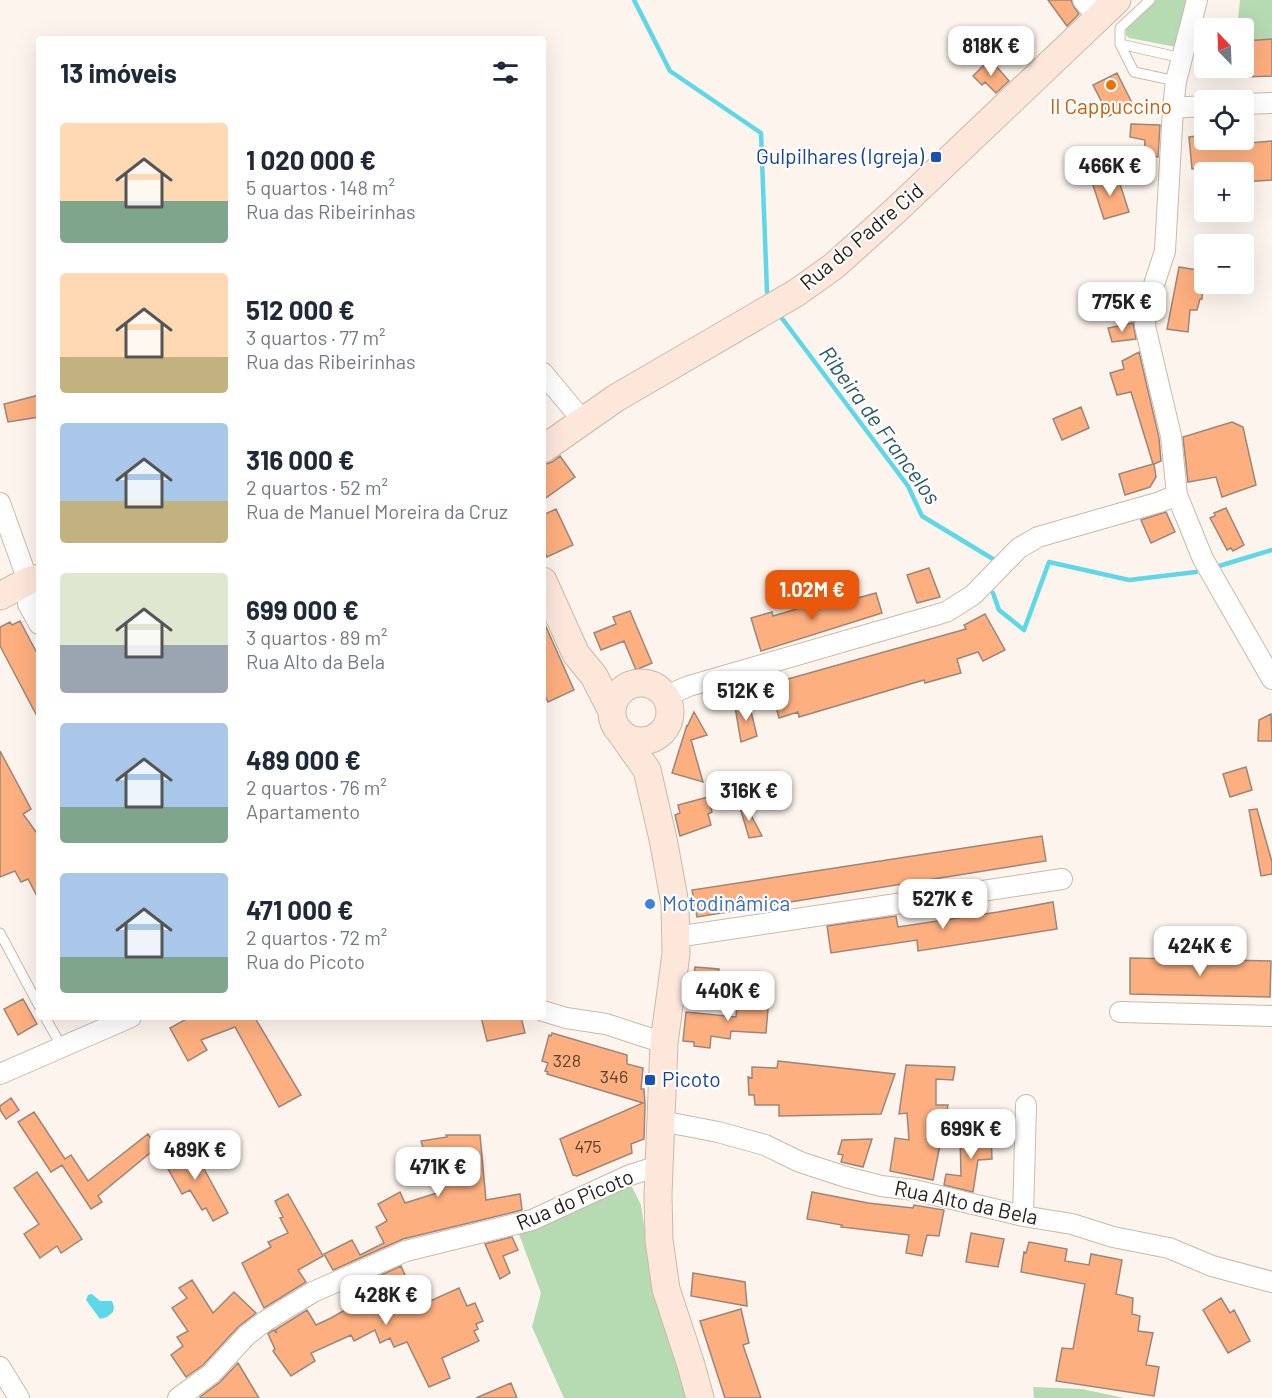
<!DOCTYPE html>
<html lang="pt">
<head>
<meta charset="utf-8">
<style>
	:root { --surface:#fff; --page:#f6f6f7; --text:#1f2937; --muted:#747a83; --accent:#ea580c }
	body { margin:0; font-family:Barlow,sans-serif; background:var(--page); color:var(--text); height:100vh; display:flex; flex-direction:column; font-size:22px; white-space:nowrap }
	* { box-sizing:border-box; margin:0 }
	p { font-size:20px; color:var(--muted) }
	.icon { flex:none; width:33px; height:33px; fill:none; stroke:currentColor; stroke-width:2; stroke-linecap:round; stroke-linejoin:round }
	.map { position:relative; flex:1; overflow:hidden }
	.side { position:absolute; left:36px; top:36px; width:510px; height:984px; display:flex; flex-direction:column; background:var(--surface); border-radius:6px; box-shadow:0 6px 24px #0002 }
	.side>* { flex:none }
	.needle { width:39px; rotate:337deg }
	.buttons { position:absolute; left:1194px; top:18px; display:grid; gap:12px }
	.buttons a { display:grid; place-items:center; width:60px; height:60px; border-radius:6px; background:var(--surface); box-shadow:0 6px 24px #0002; font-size:30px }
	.price { position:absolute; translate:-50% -51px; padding:0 14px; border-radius:12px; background:#fff; color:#222; font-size:20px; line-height:39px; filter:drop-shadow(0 2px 3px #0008) }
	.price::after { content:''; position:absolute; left:50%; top:36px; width:18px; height:14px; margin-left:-9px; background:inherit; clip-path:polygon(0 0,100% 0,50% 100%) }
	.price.on { background:var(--accent); color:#fff }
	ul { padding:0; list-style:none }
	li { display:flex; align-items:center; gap:18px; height:150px; padding:0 24px }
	li span { display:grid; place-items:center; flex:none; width:168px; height:120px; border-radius:6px; color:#555 }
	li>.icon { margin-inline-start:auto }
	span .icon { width:72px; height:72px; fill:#fffc; stroke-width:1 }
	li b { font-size:26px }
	h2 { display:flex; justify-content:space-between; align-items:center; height:72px; padding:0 24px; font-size:26px }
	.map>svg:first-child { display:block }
	.green { fill:#b6dab1 }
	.water { fill:#5cd8e8 }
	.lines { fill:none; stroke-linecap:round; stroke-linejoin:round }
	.stream { stroke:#5cd8e8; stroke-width:4.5 }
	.building { fill:#fdaf7f; stroke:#9b8679; stroke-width:1.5 }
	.lane-casing { stroke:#cbb9a7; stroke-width:11 }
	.street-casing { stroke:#cbb9a7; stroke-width:22 }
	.secondary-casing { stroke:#cbb9a7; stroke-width:29 }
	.lane { stroke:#fff; stroke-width:9 }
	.street { stroke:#fff; stroke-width:20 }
	.secondary { stroke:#fde7db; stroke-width:27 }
	.food-dot { fill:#e8710a; stroke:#fff; stroke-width:2 }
	.transit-dot { fill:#1a4fb4; stroke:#fff; stroke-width:2 }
	.shop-dot { fill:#3f7fe0; stroke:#fff; stroke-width:2 }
	.labels { text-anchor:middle; stroke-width:4.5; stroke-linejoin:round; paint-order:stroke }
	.number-label { font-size:18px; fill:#5b4231 }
	.food-label { font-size:21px; fill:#c56008; stroke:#fff }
	.transit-label { font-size:21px; fill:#164399; stroke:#fff; text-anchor:end }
	.street-label { font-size:21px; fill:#251e17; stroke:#fff }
	.shop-label { font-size:21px; fill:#366cbe; stroke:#fff; text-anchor:start }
	.water-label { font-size:22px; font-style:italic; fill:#255a61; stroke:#fff }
</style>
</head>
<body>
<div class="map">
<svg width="1272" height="1398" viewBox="0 0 1272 1398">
	<rect width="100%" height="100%" fill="#fdf5ed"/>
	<path class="green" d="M1155 0H1188L1176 47 1129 38 1126 35V28Z
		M1240 0H1272V39L1244 41V28H1237Z
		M630 1183 641 1205 645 1231 687 1398H564L532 1327 541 1293 517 1229Z
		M1033 1387 1082 1389 1124 1398H1034Z"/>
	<path class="water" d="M92 1294 100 1301H112L114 1307 113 1312 107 1317 100 1319 86 1300 88 1295Z"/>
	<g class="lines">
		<path class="stream" d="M634 0 670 71 761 133 767 292
			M781 317 908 486 922 516 993 559
			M1219 566 1272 550
			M993 593 999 610 1024 630 1049 562 1129 580 1196 572"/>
	</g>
	<path class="building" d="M1048 0H1071L1074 7 1079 14 1067 26Z
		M1272 39V76L1244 77V41Z
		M990 59 1009 81 996 93 985 82 982 85 973 76Z
		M1117 73 1132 103 1109 116 1093 85Z
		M1131 124 1160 125 1158 157 1144 156 1145 140 1130 137Z
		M1204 135V140H1213V146L1272 141V180L1244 182V172H1198V168L1192 169 1189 137Z
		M1117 175 1129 212 1104 219 1092 182Z
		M1179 267 1204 271 1202 299H1200L1197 310H1190L1188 332 1167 329Z
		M1133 323 1136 339 1112 342 1108 328Z
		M1139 352 1159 438 1161 461 1154 464 1156 477 1150 487 1125 495 1119 474 1153 464 1131 392 1117 395 1110 373 1124 369 1122 361Z
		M39 395V417L8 422 4 404Z
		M1081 407 1089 428 1062 440 1053 419Z
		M1232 422 1243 427 1256 485 1222 497 1216 477 1188 482 1183 437Z
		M560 456 575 477 543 500V465L552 462Z
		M1226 508 1244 545 1233 551 1231 548 1227 550 1210 518 1215 516 1214 513Z
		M556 509 573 545 547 557 543 548V515Z
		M1166 512 1175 532 1151 543 1141 520Z
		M929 568 940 597 917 603 907 575Z
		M876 593 882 613 761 651 751 618 772 612 773 616 807 606 808 611 814 610Z
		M630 611 652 663 636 670 624 641 601 650 594 633 616 624 613 617Z
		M985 614 1005 650 983 661 978 652 957 659 961 673 925 683 924 680 799 717 798 712 779 718 770 684 966 629 964 625Z
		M543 620 574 690 548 702 543 691Z
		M20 621 39 657V720L0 646V627L10 622 12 625Z
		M749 703 757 736 741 742 735 707Z
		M694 712 707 735 691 740 703 782 672 773 687 725V727Z
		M1271 714 1272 741H1258L1259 720Z
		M0 751 31 809 23 814 39 836V900L28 879 21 882 15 871 0 877Z
		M1246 767 1252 790 1230 797 1223 774Z
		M708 797 712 812 708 814 711 825 680 836 675 815 680 813 678 805Z
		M744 802 762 836 749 838 739 804Z
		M1257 809 1272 862V874L1261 876 1249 810Z
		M1042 836 1046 861 697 917 692 890Z
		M1053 902 1057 929 918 951 917 940 831 953 827 926 896 916 898 927 998 912Z
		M1130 958 1271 961 1270 997 1130 994Z
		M695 967 719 969 717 988 693 984Z
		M738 995 769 997 766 1033 731 1031 730 1039 711 1036 710 1048 694 1046V1042L683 1041 686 1012 736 1017Z
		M23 999 37 1024 18 1035 4 1009Z
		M190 1017H257L255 1018 301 1095 279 1107 235 1027 201 1040 207 1050 188 1061 170 1028Z
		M481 1017H521L525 1033 487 1041Z
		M552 1033 627 1055V1064L643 1068 641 1089H644L645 1104 644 1139 631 1144 632 1153 577 1176 573 1175 560 1139 643 1103 547 1074 548 1072 545 1071 548 1063 542 1061 549 1035 551 1036Z
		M778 1061 895 1074 881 1114 779 1116V1105H755L754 1095H749L748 1077 752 1078V1067L777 1068Z
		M906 1065 955 1067 953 1080 936 1079V1105H948L933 1180 890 1171 895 1138 909 1140 907 1113 899 1114Z
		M11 1098 19 1110 6 1119 0 1110V1106Z
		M34 1112 65 1159 71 1155 88 1181 148 1134 156 1148 98 1196 102 1202 91 1209 62 1165 51 1172 18 1122Z
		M991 1133 992 1159 978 1160 973 1192 944 1185 946 1174 961 1176 960 1134Z
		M446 1135H480L486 1200 520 1194 522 1210 403 1239 333 1270 324 1254 352 1240 360 1255 384 1243 376 1227 387 1221 378 1204 400 1192 405 1203 437 1193 421 1141 447 1137Z
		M872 1139 863 1167 841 1162 843 1155 838 1154 842 1140Z
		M191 1145 228 1213 213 1221 206 1208 202 1210 190 1190 182 1194 163 1160Z
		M37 1172 82 1239 61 1253 57 1246 40 1258 24 1234 39 1224 14 1188Z
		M812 1192 868 1203 913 1208 914 1205 944 1210 939 1236 927 1235 922 1256 906 1253 909 1235 841 1227 842 1225 807 1219Z
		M288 1194 323 1256 298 1270 306 1282 264 1308 242 1263 271 1247 268 1242 288 1233 280 1218 283 1217 275 1201Z
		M971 1233 1004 1239 998 1267 966 1262Z
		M512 1237 518 1250 503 1256 510 1273 500 1279 485 1244Z
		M1029 1242 1067 1249 1065 1261 1089 1265 1091 1254 1122 1260 1116 1294 1133 1298 1132 1314 1140 1316 1138 1331 1153 1333 1146 1365 1159 1367 1154 1396 1056 1381 1062 1348 1073 1349 1085 1284 1021 1272 1024 1252 1026 1253Z
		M401 1266 419 1306 459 1288 467 1306 475 1303 483 1321 476 1324 478 1329 474 1331 479 1341 442 1358 450 1378 429 1387 407 1342 394 1347 390 1338 380 1343 375 1330 354 1341 351 1335 311 1353 315 1361 291 1376 273 1351 275 1349 268 1334 273 1330 277 1333 275 1330 307 1310 316 1325 331 1318 345 1310 341 1302 347 1299 344 1292Z
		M693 1273 745 1282 747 1306 691 1296Z
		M192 1280 213 1313 234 1292 256 1313 238 1327 203 1365 186 1377 171 1355 183 1346 177 1337 188 1331 172 1308 187 1298 179 1288Z
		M1221 1298 1230 1313 1234 1310 1250 1341 1228 1353 1203 1310Z
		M741 1309 749 1343 743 1345 761 1398H725L700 1321Z
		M238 1363 259 1398H201L200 1397 220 1382Z
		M511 1383 517 1398H476Z"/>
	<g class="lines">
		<defs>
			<path id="lane" d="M1150 0 1120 28V44L1134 72 1176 81
				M1120 44 1182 58
				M0 933 39 1006
				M45 1017 62 1047"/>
			<path id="street" d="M1083 0 1099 18
				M1197 0 1176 81 1173 108 1165 251 1146 309 1145 326 1171 436 1177 495 1203 559 1272 679
				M1244 104 1272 103
				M1173 108 1204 106
				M543 373 583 421
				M0 503 28 581V604L39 624
				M666 696 689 686 946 612 973 595 1019 548 1038 537 1160 502 1177 495
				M676 937 1062 879
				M543 1011 566 1018 606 1024 664 1043
				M1120 1012 1272 1016
				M0 1074 131 1017
				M661 1121 718 1132 765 1145 800 1162 846 1177 881 1186 914 1190 1023 1216 1072 1224 1113 1237 1169 1248 1212 1266 1272 1282
				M1023 1216 1026 1105
				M0 1367 19 1398
				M178 1398 211 1374 247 1335 264 1322 313 1292 406 1251 532 1220 630 1175 659 1166"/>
			<path id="secondary" d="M543 449 616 398 796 293 834 266 894 212 1117 0
				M543 581 576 654 594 676 612 711
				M0 596 28 581 39 578
				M612 712a29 29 0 1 1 58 0a29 29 0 1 1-58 0Z
				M623 736 647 770 663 839 675 904 676 954 664 1043 658 1194 659 1240 666 1289 691 1365 700 1398"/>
		</defs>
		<use href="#lane" class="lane-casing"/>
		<use href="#street" class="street-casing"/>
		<use href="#secondary" class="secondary-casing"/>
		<use href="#lane" class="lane"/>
		<use href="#street" class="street"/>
		<use href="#secondary" class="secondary"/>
	</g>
	<circle class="food-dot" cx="1111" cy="85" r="6"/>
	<g class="transit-dot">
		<rect x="930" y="151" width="12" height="12" rx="3"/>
		<rect x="644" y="1074" width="12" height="12" rx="3"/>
	</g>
	<circle class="shop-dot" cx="650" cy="904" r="6"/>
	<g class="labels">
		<g class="number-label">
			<text x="567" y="1067">328</text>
			<text x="614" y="1083">346</text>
			<text x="588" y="1153">475</text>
		</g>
		<g class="food-label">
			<text x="1111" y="114">Il Cappuccino</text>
		</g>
		<g class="transit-label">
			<text x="924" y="164">Gulpilhares (Igreja)</text>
			<text x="662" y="1087" text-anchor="start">Picoto</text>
		</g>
		<g class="street-label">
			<text transform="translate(862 237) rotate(-40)" y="7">Rua do Padre Cid</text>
			<text transform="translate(575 1200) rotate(-23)" y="7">Rua do Picoto</text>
			<text transform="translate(966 1203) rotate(12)" y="7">Rua Alto da Bela</text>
		</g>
		<g class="shop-label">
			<text x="662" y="911">Motodinâmica</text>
		</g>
		<g class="water-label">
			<text transform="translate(880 425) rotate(54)" y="8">Ribeira de Francelos</text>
		</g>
	</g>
</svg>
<div class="buttons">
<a><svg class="needle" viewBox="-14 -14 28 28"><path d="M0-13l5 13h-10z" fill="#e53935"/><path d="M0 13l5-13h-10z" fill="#747a83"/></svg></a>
<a><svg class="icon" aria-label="locate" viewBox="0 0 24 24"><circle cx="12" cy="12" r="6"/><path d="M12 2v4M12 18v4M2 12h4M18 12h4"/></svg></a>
<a>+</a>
<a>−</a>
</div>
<b class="price" style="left:991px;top:77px">818K €</b>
<b class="price" style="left:1110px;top:197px">466K €</b>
<b class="price" style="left:1122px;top:333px">775K €</b>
<b class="price on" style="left:812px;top:621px">1.02M €</b>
<b class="price" style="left:746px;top:722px">512K €</b>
<b class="price" style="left:749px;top:822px">316K €</b>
<b class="price" style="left:943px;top:930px">527K €</b>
<b class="price" style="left:1200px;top:977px">424K €</b>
<b class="price" style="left:728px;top:1022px">440K €</b>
<b class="price" style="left:971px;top:1160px">699K €</b>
<b class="price" style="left:195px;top:1181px">489K €</b>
<b class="price" style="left:438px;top:1198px">471K €</b>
<b class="price" style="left:386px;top:1326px">428K €</b>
<section class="side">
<h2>13 imóveis<svg class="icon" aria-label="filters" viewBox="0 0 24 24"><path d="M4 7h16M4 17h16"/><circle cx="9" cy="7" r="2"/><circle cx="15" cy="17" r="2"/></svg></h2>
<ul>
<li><span style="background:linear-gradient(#ffd9b3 65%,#7fa58c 0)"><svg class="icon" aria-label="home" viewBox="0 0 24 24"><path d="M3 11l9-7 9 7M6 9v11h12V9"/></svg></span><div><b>1 020 000 €</b><p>5 quartos · 148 m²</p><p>Rua das Ribeirinhas</p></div></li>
<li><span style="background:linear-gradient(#ffd9b3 70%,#c2b280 0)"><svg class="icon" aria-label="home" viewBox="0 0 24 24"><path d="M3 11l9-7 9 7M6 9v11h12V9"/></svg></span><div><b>512 000 €</b><p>3 quartos · 77 m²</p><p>Rua das Ribeirinhas</p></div></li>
<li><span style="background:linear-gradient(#a9c7e8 65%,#c2b280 0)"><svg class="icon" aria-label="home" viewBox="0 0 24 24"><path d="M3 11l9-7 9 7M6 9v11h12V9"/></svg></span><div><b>316 000 €</b><p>2 quartos · 52 m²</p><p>Rua de Manuel Moreira da Cruz</p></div></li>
<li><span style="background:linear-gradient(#dfe7d0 60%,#9aa5b1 0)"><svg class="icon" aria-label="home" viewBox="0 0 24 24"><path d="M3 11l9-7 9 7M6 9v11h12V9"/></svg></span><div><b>699 000 €</b><p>3 quartos · 89 m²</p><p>Rua Alto da Bela</p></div></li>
<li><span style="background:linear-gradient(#a9c7e8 70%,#7fa58c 0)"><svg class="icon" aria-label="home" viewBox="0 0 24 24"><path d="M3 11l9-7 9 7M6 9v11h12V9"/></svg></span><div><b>489 000 €</b><p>2 quartos · 76 m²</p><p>Apartamento</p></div></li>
<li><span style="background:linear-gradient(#a9c7e8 70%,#7fa58c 0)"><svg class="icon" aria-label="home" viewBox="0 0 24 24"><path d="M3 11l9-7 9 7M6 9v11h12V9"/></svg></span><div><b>471 000 €</b><p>2 quartos · 72 m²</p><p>Rua do Picoto</p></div></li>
</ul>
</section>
</div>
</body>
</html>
